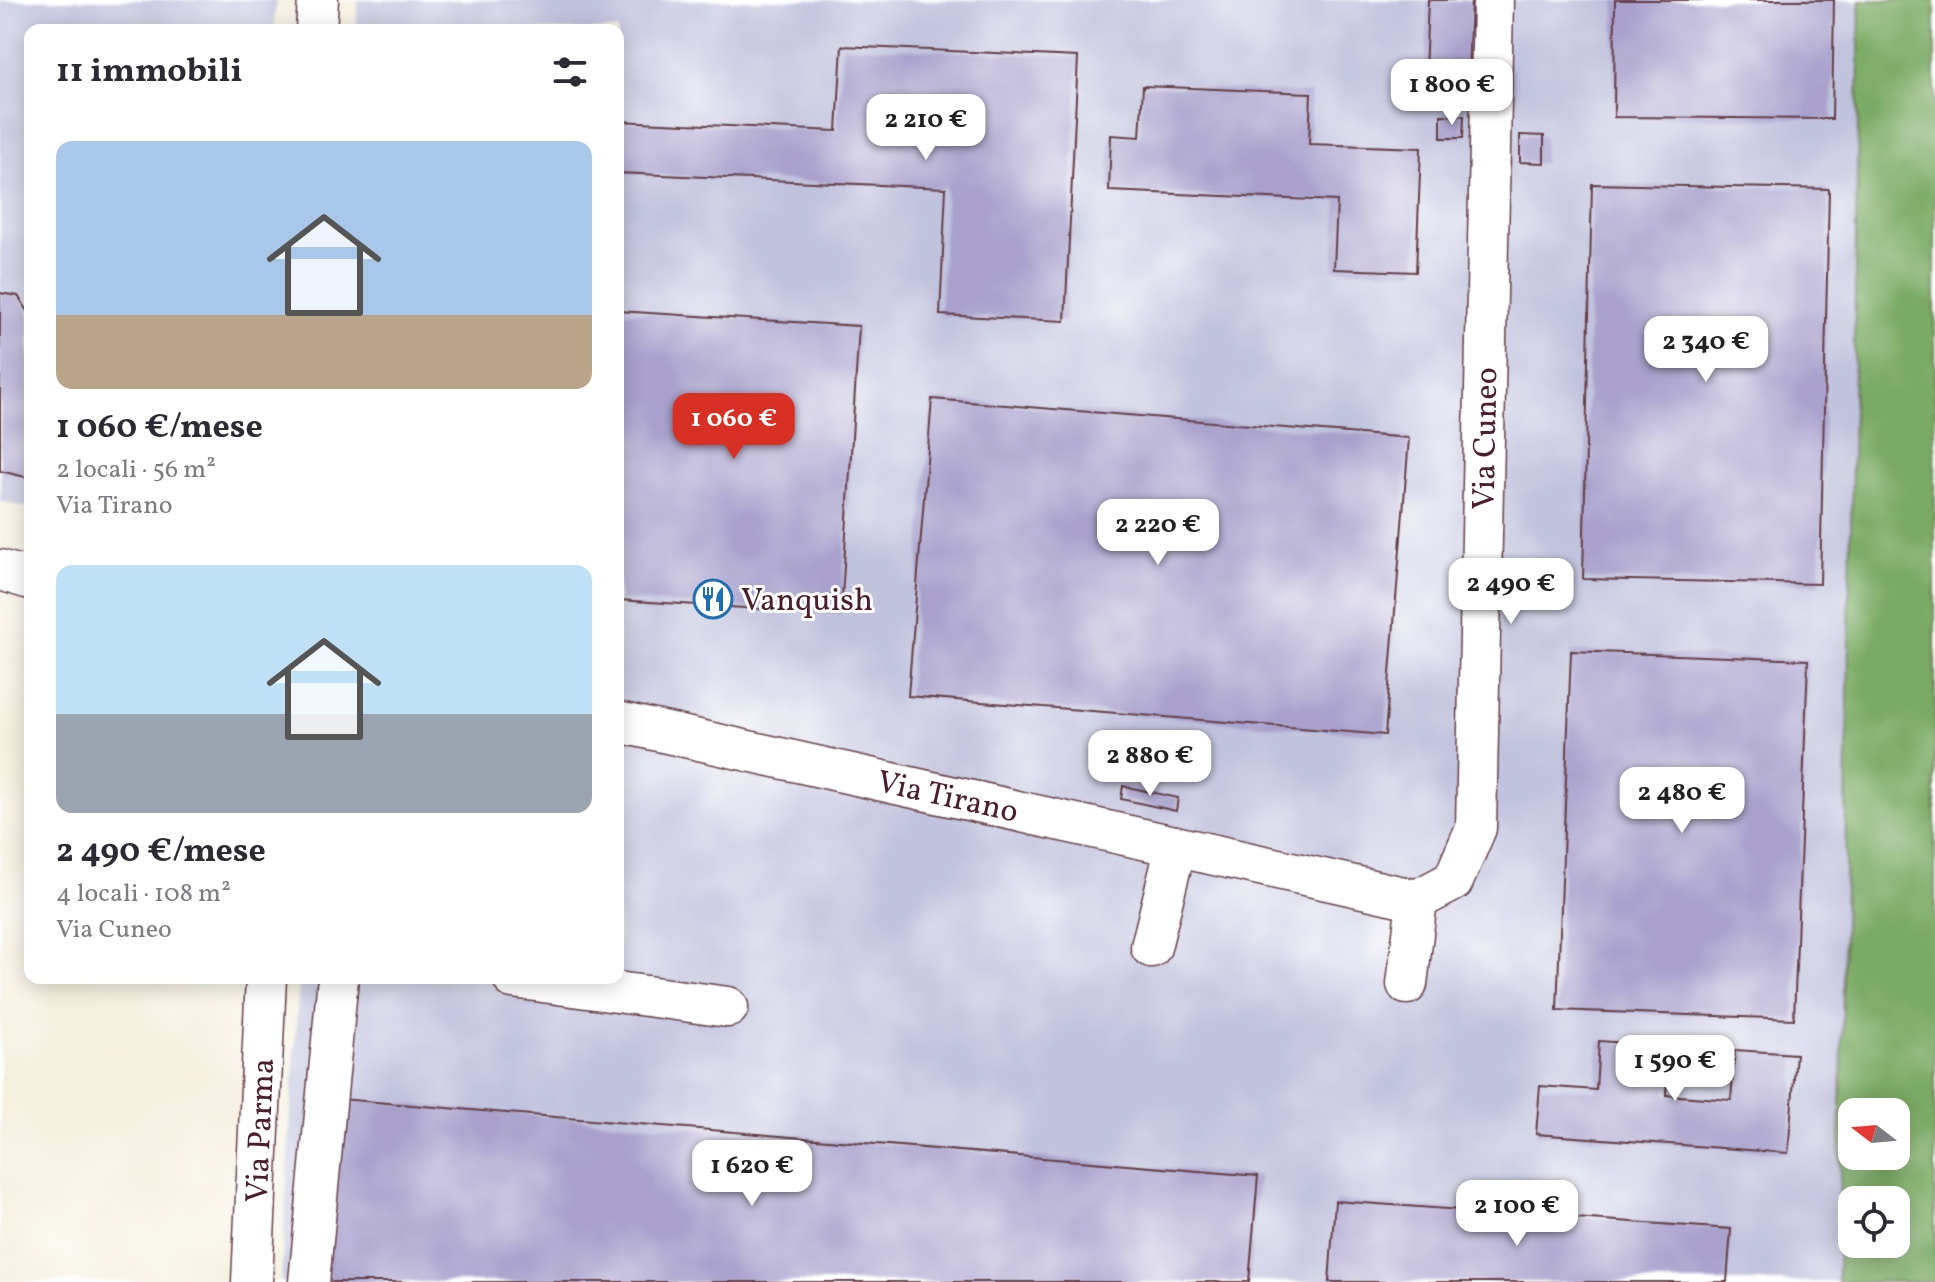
<!DOCTYPE html>
<html lang="it">
<head>
<meta charset="utf-8">
<style>
	:root { --surface:#fff; --page:#f7f7f7; --text:#2b2b33; --muted:#7c7c81; --accent:#d93025 }
	body { margin:0; font-family:Vollkorn,serif; background:var(--page); color:var(--text); height:100vh; display:flex; flex-direction:column; font-size:30px; white-space:nowrap }
	* { box-sizing:border-box; margin:0 }
	p { font-size:26px; color:var(--muted) }
	.icon { flex:none; width:44px; height:44px; fill:none; stroke:currentColor; stroke-width:2; stroke-linecap:round; stroke-linejoin:round }
	.map { position:relative; flex:1; overflow:hidden }
	.panel { position:absolute; left:24px; top:24px; width:600px; height:960px; display:flex; flex-direction:column; background:var(--surface); border-radius:16px; box-shadow:0 4px 20px #0003 }
	.panel>* { flex:none }
	.needle { width:52px; rotate:286deg }
	.tools { position:absolute; left:1838px; top:1098px; display:grid; gap:16px }
	.tools a { display:grid; place-items:center; width:72px; height:72px; border-radius:16px; background:var(--surface); box-shadow:0 4px 20px #0003; font-size:40px }
	.price { position:absolute; translate:-50% -68px; padding:0 18px; border-radius:16px; background:#fff; color:#222; font-size:26px; line-height:52px; filter:drop-shadow(0 2px 4px #0008) }
	.price::after { content:''; position:absolute; left:50%; top:48px; width:24px; height:18px; margin-left:-12px; background:inherit; clip-path:polygon(0 0,100% 0,50% 100%) }
	.price.on { background:var(--accent); color:#fff }
	ul { padding:0; list-style:none }
	li { display:grid; align-content:center; gap:16px; height:424px; padding:0 32px }
	li span { display:grid; place-items:center; height:248px; border-radius:16px; color:#555 }
	li>.icon { margin-inline-start:auto }
	span .icon { width:144px; height:144px; fill:#fffc; stroke-width:1 }
	li b { font-size:34px }
	h2 { display:flex; justify-content:space-between; align-items:center; height:96px; padding:0 32px; font-size:34px }
	.map>svg:first-child { display:block }
	.industrial { fill:#c1c2dd }
	.forest { fill:#7aaa64; stroke:#626448; stroke-width:2; fill-rule:evenodd }
	.building { fill:#a9a1cc }
	.lines { fill:none; stroke-linecap:round; stroke-linejoin:round }
	.minor-casing { stroke:#643e46; stroke-width:43 }
	.minor { stroke:#fff; stroke-width:40 }
	.labels { text-anchor:middle; stroke-width:6; stroke-linejoin:round; paint-order:stroke }
	.street-label { font-size:32px; fill:#4a1f2b; stroke:#fff }
	.poi-label { font-size:32px; fill:#4a1f2b; stroke:#fff; text-anchor:start }
</style>
</head>
<body>
<div class="map">
<svg width="1935" height="1282" viewBox="0 0 1935 1282">
	<rect width="100%" height="100%" fill="#fff"/>
	<filter id="ink" filterUnits="userSpaceOnUse"><feTurbulence type="fractalNoise" baseFrequency=".0125" numOctaves="2"/><feDisplacementMap in="SourceGraphic" scale="16" xChannelSelector="R" yChannelSelector="G"/><feConvolveMatrix kernelMatrix="1 2 1 2 8 2 1 2 1" color-interpolation-filters="sRGB"/></filter>
	<filter id="wash" filterUnits="userSpaceOnUse"><feTurbulence type="fractalNoise" baseFrequency=".006" numOctaves="4" result="noise"/><feDisplacementMap in="SourceGraphic" scale="32" xChannelSelector="R" yChannelSelector="G"/><feGaussianBlur stdDeviation="1.8" result="paint"/><feColorMatrix in="noise" values="0 0 0 0 0 0 0 0 0 0 0 0 0 0 0 0 0 1.4 0 .05"/><feComposite in="paint" operator="in"/></filter>
	<g filter="url(#wash)">
		<rect width="100%" height="100%" fill="#f5efdd"/>
		<path class="industrial" d="M0 0H276L274 30H30V508L0 501Z
			M358 0H1860L1838 1282H281L299 978H618V30H356Z"/>
		<path class="forest" d="M1860 0H1935V1282H1838ZM1852 1112H1896V1156H1852ZM1852 1200H1896V1244H1852Z"/>
		<g id="blocks">
			<path class="building" d="M1428 0H1471L1467 100 1424 98Z
				M1615 0H1834L1832 119 1614 117Z
				M842 46 1078 57 1065 321 940 315 946 188 618 173V121L837 131Z
				M1143 86 1311 93 1309 144 1421 148 1416 272 1334 269 1337 201 1109 191 1111 135 1140 137Z
				M1441 115 1464 116 1463 138H1441Z
				M1520 135 1544 136V163L1520 162Z
				M1592 184 1829 189 1820 584 1583 579Z
				M0 293 18 296 30 314V478L0 471Z
				M618 311 859 326 841 614 618 600Z
				M932 399 1409 438 1385 735 908 696Z
				M1571 651 1808 660 1794 1019 1557 1010Z
				M1123 786 1178 798 1176 811 1121 799Z
				M1599 1041 1669 1046 1666 1095 1731 1100 1735 1050 1796 1054 1788 1153 1536 1134 1540 1086 1596 1090Z
				M340 1099 1258 1176 1249 1282H324Z
				M1335 1201 1731 1229 1727 1282H1329Z"/>
		</g>
	</g>
	<g filter="url(#ink)">
		<use href="#blocks" fill-opacity="0" stroke="#643e46" stroke-width="2"/>
		<g class="lines">
			<defs>
				<g id="minor">
					<path d="M316 30 318 0"/>
					<path d="M0 570 30 579"/>
					<path id="s1" d="M618 722 1417 900"/>
					<path id="s2" d="M1417 900 1453 881 1476 828 1493 0"/>
					<path d="M1151 947 1176 846"/>
					<path d="M513 978 728 1007"/>
					<path d="M1407 984 1417 900"/>
					<path id="s3" d="M252 1282 266 978"/>
					<path d="M309 1282 338 978"/>
				</g>
			</defs>
			<use href="#minor" class="minor-casing"/>
			<use href="#minor" class="minor"/>
		</g>
	</g>
	<defs>
		<symbol id="restaurant-ring" viewBox="-11 -11 22 22"><circle r="9.5" fill="#fff" stroke="#1f6fb2" stroke-width="1.5"/><path d="M-5-6h1v4h1v-4h1v4h1v-4h1v5L-1.5 .5V6h-2V.5L-5-1ZM5-6V6H3V1.5H1.5Q1.5-4 5-6Z" fill="#1f6fb2"/></symbol>
	</defs>
	<g fill-rule="evenodd">
		<use href="#restaurant-ring" x="691" y="577" width="44" height="44"/>
	</g>
	<g class="labels">
		<g class="street-label">
			<text dy="11" stroke="none"><textPath href="#s2" startOffset="488">Via Cuneo</textPath></text>
			<text dy="11" stroke="none"><textPath href="#s1" startOffset="338">Via Tirano</textPath></text>
			<text dy="11" stroke="none"><textPath href="#s3" startOffset="152">Via Parma</textPath></text>
		</g>
		<g class="poi-label">
			<text x="741" y="610">Vanquish</text>
		</g>
	</g>
</svg>
<div class="tools">
<a><svg class="needle" viewBox="-14 -14 28 28"><path d="M0-13l5 13h-10z" fill="#e53935"/><path d="M0 13l5-13h-10z" fill="#7c7c81"/></svg></a>
<a><svg class="icon" aria-label="locate" viewBox="0 0 24 24"><circle cx="12" cy="12" r="6"/><path d="M12 2v4M12 18v4M2 12h4M18 12h4"/></svg></a>
</div>
<b class="price" style="left:1452px;top:127px">1 800 €</b>
<b class="price" style="left:926px;top:162px">2 210 €</b>
<b class="price" style="left:1706px;top:384px">2 340 €</b>
<b class="price on" style="left:734px;top:461px">1 060 €</b>
<b class="price" style="left:1158px;top:567px">2 220 €</b>
<b class="price" style="left:1511px;top:626px">2 490 €</b>
<b class="price" style="left:1150px;top:798px">2 880 €</b>
<b class="price" style="left:1682px;top:835px">2 480 €</b>
<b class="price" style="left:1675px;top:1103px">1 590 €</b>
<b class="price" style="left:752px;top:1208px">1 620 €</b>
<b class="price" style="left:1517px;top:1248px">2 100 €</b>
<section class="panel">
<h2>11 immobili<svg class="icon" aria-label="filters" viewBox="0 0 24 24"><path d="M4 7h16M4 17h16"/><circle cx="9" cy="7" r="2"/><circle cx="15" cy="17" r="2"/></svg></h2>
<ul>
<li><span style="background:linear-gradient(#a9c7e8 70%,#b9a48a 0)"><svg class="icon" aria-label="home" viewBox="0 0 24 24"><path d="M3 11l9-7 9 7M6 9v11h12V9"/></svg></span><div><b>1 060 €/mese</b><p>2 locali · 56 m²</p><p>Via Tirano</p></div></li>
<li><span style="background:linear-gradient(#bfe0f5 60%,#9aa5b1 0)"><svg class="icon" aria-label="home" viewBox="0 0 24 24"><path d="M3 11l9-7 9 7M6 9v11h12V9"/></svg></span><div><b>2 490 €/mese</b><p>4 locali · 108 m²</p><p>Via Cuneo</p></div></li>
</ul>
</section>
</div>
</body>
</html>
